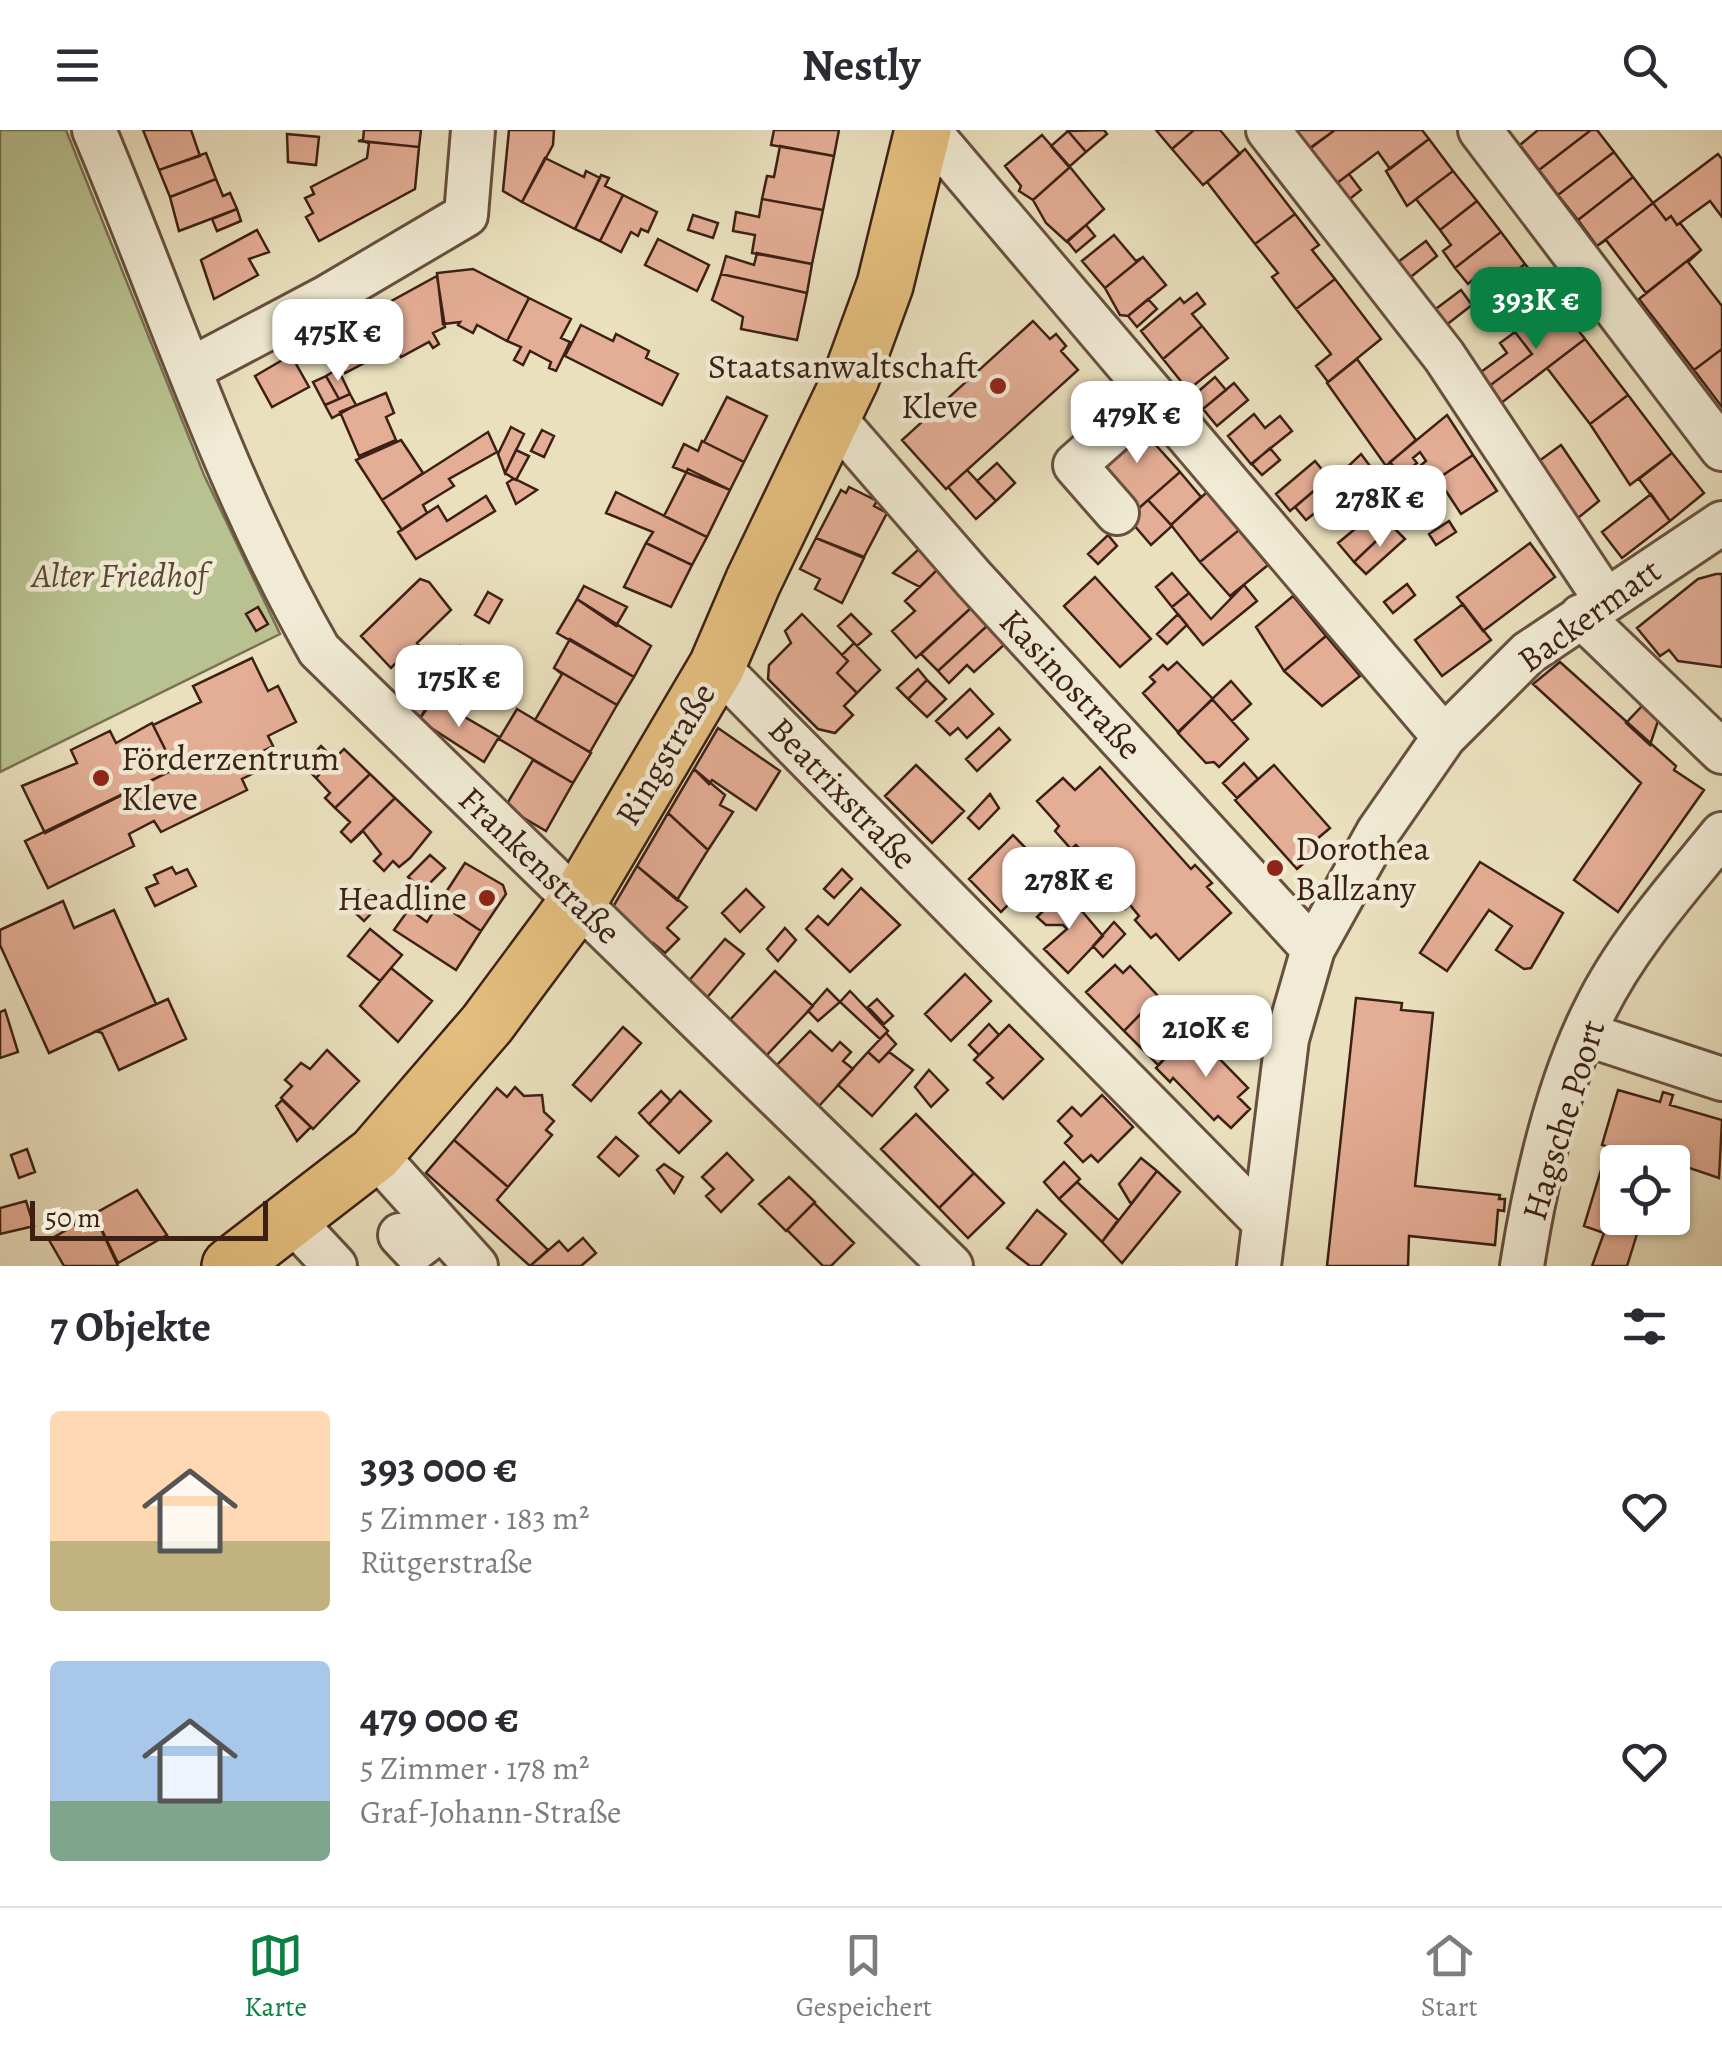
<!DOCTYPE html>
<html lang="de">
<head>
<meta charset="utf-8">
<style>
	:root { --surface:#fff; --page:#f2f2f3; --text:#2b2b33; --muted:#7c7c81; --line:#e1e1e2; --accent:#0b8043 }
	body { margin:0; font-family:Alegreya,serif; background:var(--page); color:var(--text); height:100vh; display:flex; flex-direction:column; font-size:38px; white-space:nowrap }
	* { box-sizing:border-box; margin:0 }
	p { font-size:32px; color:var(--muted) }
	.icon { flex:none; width:55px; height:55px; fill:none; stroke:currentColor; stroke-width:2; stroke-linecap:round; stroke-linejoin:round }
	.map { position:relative; height:1136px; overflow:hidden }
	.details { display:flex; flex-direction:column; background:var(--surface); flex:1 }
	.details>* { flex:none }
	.buttons { position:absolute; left:1600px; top:1015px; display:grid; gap:20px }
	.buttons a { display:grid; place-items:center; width:90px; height:90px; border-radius:10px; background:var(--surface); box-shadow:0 2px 8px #0004; font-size:50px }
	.scale { position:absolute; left:30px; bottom:25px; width:238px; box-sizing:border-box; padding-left:10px; border:5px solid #3c2015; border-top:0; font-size:28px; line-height:35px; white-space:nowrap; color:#3c2015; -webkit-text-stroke:8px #f1ebd5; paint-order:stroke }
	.price { position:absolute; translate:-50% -85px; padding:0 22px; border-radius:20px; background:#fff; color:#222; font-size:32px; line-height:65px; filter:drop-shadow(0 2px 5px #0008) }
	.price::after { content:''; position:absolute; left:50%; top:60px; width:30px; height:22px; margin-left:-15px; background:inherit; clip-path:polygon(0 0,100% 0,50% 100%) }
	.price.selected { background:var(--accent); color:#fff }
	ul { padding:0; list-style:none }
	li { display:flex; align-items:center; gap:30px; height:250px; padding:0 50px }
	li span { display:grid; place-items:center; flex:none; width:280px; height:200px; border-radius:10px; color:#555 }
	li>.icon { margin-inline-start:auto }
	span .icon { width:120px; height:120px; fill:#fffc; stroke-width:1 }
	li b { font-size:42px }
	h2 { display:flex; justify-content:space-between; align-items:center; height:120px; padding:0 50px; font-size:42px }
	header { display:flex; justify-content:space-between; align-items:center; height:130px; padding:0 50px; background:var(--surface); font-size:45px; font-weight:700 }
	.tabs { display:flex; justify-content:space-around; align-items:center; height:140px; border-top:2px solid var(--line); background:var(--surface); font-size:28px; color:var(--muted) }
	.tabs a { display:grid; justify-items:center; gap:5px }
	.tabs .selected { color:var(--accent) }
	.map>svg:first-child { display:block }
	.green { fill:#b8c290; stroke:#7a7152; stroke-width:2.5 }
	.building { fill:#e4ad95; stroke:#3c2015; stroke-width:2.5 }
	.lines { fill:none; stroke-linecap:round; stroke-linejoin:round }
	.minor-casing { stroke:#68503f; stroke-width:48 }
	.major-casing { stroke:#3c2015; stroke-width:60 }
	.minor { stroke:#f1ebd5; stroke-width:42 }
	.major { stroke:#e5c07f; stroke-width:55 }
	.poi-dot { fill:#8f2418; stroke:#f1ebd5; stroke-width:4 }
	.labels { text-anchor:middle; stroke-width:9; stroke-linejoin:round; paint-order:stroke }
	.poi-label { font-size:35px; fill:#3c2015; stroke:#f1ebd5; text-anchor:end }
	.park-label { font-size:35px; font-style:italic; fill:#5b4834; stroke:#f1ebd5 }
	.street-label { font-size:35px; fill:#3c2015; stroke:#f1ebd5 }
</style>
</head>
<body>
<header><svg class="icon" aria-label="menu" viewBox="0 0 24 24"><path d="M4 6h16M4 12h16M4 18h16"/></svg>Nestly<svg class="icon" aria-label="search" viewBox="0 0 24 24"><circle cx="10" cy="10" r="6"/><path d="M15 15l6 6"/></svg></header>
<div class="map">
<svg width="1722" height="1136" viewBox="0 0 1722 1136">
	<rect width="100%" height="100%" fill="#eae0be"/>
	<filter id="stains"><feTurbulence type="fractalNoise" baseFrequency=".002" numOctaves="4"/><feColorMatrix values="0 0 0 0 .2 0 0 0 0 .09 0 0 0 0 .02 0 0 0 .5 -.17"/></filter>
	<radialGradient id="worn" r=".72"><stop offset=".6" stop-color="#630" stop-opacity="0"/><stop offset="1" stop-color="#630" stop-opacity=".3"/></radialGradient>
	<path class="green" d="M0 0H66L204 345 280 504 0 642Z"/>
	<path class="building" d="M143 0H191L200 26 159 40Z
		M364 0H421L419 17 358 11 363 10Z
		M509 0H554L553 15 522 72 503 61Z
		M774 0H839L834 26 771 15Z
		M1104 0 1107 4 1086 22 1068 1Z
		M1156 0H1194L1172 19Z
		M1194 0H1220L1240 24 1203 55 1172 19Z
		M1278 0H1335L1300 26Z
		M1335 0H1422L1429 9 1390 39 1378 22 1328 60 1300 25Z
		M1538 0H1591L1539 40 1520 15Z
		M1591 0H1597L1614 22 1558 65 1539 40Z
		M1068 1 1086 22 1069 37 1051 16Z
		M287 4 319 7 316 35 288 32Z
		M1042 5 1070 37 1033 70 1019 61 1021 56 1005 36Z
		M1429 9 1453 41 1407 76 1386 41Z
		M362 11 419 17 415 59 319 111 306 87 313 83 305 68 314 64 311 57 367 28 369 13Z
		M780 16 834 26 823 80 762 69 767 46 774 47Z
		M1245 19 1295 84 1255 114 1207 52Z
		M1614 22 1633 47 1578 90 1558 65Z
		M206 23 216 49 170 67 159 40Z
		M1718 24 1722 29V87L1710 71 1677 95 1671 86 1666 90 1653 73Z
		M545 28 584 47 586 41 600 48 575 99 522 72Z
		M1070 37 1104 79 1067 112 1046 93 1033 70Z
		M1453 41 1477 71 1440 100 1416 69Z
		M1349 44 1361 60 1342 75 1328 60Z
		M601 45 609 48 605 56 623 65 600 111 575 99Z
		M1633 47 1653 73 1597 116 1578 90Z
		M216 49 223 66 230 63 237 79 179 101 170 67Z
		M623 65 657 82 648 102 641 99 638 106 631 102 621 122 600 111Z
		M762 69 823 80 812 134 752 123 755 105 733 101 736 82 759 87Z
		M1477 71 1501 102 1455 138 1443 121 1451 115 1440 100Z
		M1653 73 1666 90 1671 86 1677 95 1680 93 1701 120 1646 163 1606 110 1597 116Z
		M237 79 241 91 217 101 212 89Z
		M1295 84 1319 115 1312 120 1335 149 1296 179 1272 147 1278 143 1255 114Z
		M693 85 718 93 713 108 688 100Z
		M1086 95 1095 106 1076 122 1067 111Z
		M257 100 269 122 249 129 258 145 214 169 201 130Z
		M1501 102 1525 134 1485 165 1489 162 1476 147 1468 154 1455 138Z
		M1114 105 1136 131 1143 127 1105 158 1082 131Z
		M658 109 709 135 697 161 645 135Z
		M1426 111 1437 126 1402 154 1390 138Z
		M1701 120 1688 132 1722 176V219L1694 240 1639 169Z
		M757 123 812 134 807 163 721 144 726 126 754 135Z
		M1143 127 1166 155 1128 186 1120 185 1105 158Z
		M1525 134 1555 171 1514 203 1485 165Z
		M473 139 529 168 507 211 477 195 473 203 458 195 460 192 443 194 437 143Z
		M721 144 807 163 797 210 741 199 743 187 712 170Z
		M437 146 445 197 433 203 439 214 433 218 429 212 401 227 375 180Z
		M1335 149 1381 209 1328 252 1316 236 1331 224 1296 179Z
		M1461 160 1472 175 1436 203 1425 187Z
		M1197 163 1205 174 1192 184 1202 196 1163 229 1141 201 1180 168 1184 173Z
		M529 168 571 189 561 208 570 212 556 241 549 238 551 232 530 221 523 235 514 230 521 217 507 211Z
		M1148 169 1157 179 1137 197 1128 186Z
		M1555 171 1585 209 1492 280 1480 263 1532 224 1515 202Z
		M375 180 395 217 345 243 326 207Z
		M1033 191 1050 209 1056 204 1066 216 1061 221 1078 240 946 359 902 310Z
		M581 195 613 211 616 204 649 221 646 228 678 244 662 275 565 226Z
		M1202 196 1228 228 1188 260 1163 229Z
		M1515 202 1532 224 1480 263 1470 250 1507 223 1500 213Z
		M1585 209 1628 265 1590 294 1547 238Z
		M1722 219V277L1694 240Z
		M291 225 309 257 272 277 255 246Z
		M1357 229 1416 310 1386 336 1327 253Z
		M338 239 350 264 339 269 326 246Z
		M326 246 339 269 325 275 313 252Z
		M1215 247 1226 260 1203 279 1193 266Z
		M1234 253 1248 270 1217 296 1203 279Z
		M386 263 394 283 386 287 396 310 359 326 340 282Z
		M350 264 356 275 332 288 325 275Z
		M1628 265 1672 323 1630 355 1590 294Z
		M727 267 767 286 744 332 704 312Z
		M1254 284 1265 298 1280 286 1292 301 1251 334 1228 306Z
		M1447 285 1473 325 1437 349 1430 339 1425 342 1421 335 1426 331 1420 322 1413 328 1417 333 1401 346 1390 332Z
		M1136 293 1180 342 1138 379 1094 329Z
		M511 297 524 304 505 343 498 324Z
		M542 300 554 306 544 327 531 321Z
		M488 302 497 322 449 349 454 356 423 375 427 383 402 400 382 370Z
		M401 310 423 343 382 370 356 330Z
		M702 311 744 332 730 360 673 337 684 314 698 321Z
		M1561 315 1599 371 1578 388 1539 331Z
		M1270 318 1280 330 1262 345 1252 334Z
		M516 320 529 326 516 350 505 343Z
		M1672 323 1704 363 1670 391 1639 349Z
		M1361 324 1373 340 1353 358 1341 343Z
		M1473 325 1497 361 1461 384 1444 358 1436 363 1440 368 1411 387 1400 374Z
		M1315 331 1329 348 1290 381 1276 364Z
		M997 333 1015 353 996 371 977 351Z
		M688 339 730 360 707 407 664 386Z
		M967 340 996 371 976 389 948 357Z
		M1372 341 1383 354 1357 378 1346 364Z
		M1180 342 1201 367 1171 395 1148 370Z
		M1329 348 1341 362 1306 390 1295 377Z
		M513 349 517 350 537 360 516 374 507 353Z
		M849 357 877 371 874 376 887 383 864 427 816 408 841 360 846 363Z
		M1376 360 1392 377 1385 372 1377 379 1392 396 1354 432 1338 413 1367 389 1357 378Z
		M616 362 707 407 692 435 646 413 653 402 606 383Z
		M1207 362 1239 400 1200 432 1171 395Z
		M1651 364 1670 391 1622 428 1602 402Z
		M486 366 495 381 416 429 398 402 438 376 447 391Z
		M1148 370 1172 396 1151 415 1128 388Z
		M1449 391 1456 402 1436 415 1429 404Z
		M1392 396 1405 409 1366 444 1354 432Z
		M1239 400 1268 435 1230 466 1200 432Z
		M1108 405 1117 416 1098 434 1088 424Z
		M816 408 864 428 842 473 815 459 820 449 800 439Z
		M646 413 692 435 671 477 624 457Z
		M1530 413 1555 447 1483 501 1457 467Z
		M919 419 938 439 920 457 893 443Z
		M938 439 972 477 916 528 892 501 915 481 905 471Z
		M1172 443 1189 463 1172 477 1156 457Z
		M1716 444H1722V537L1678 531 1669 520 1660 526 1637 498 1698 449Z
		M1095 447 1151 509 1120 537 1064 476Z
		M420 449 429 452 451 480 417 513 422 519 411 530 405 524 391 538 361 506Z
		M1407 454 1415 465 1393 483 1384 472Z
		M1244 455 1257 471 1203 515 1172 477 1189 463 1211 489Z
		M584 456 627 477 616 496 577 469Z
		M488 462 502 470 489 493 475 485Z
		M1293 466 1326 506 1284 541 1256 497Z
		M577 469 651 516 634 547 557 503Z
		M1463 474 1491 510 1442 546 1415 510Z
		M258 477 268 494 256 501 246 484Z
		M972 477 988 495 938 541 921 524Z
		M802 484 848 531 837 543 857 563 844 576 853 585 835 603 818 599 768 549 769 535 791 513 785 501Z
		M851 484 871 504 857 516 838 496Z
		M1178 484 1187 495 1167 514 1157 504Z
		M988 495 1005 514 974 542 967 535 949 553 938 541Z
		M1326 506 1360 546 1322 576 1284 541Z
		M570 509 634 547 617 575 554 538Z
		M854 513 880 540 857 563 837 543 848 531 842 525Z
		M460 516 518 550 505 573 439 534 447 523 454 528Z
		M252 528 268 561 278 556 296 592 268 606 273 616 245 630 252 644 242 649 247 660 161 702 154 691 129 704 134 716 48 758 25 711 175 639 153 595 201 572 193 556Z
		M1177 532 1213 569 1178 602 1143 563 1155 552 1150 547 1163 535 1168 540Z
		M1560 532 1676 636 1674 640 1704 660 1618 782 1574 750 1641 653 1533 554Z
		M439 534 453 542 421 587 409 579Z
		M554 538 617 575 590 622 535 590 562 544Z
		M918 539 927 550 908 569 897 558Z
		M927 550 946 569 927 587 908 569Z
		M1231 551 1251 574 1232 591 1212 569Z
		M970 559 993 584 967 608 958 598 950 605 936 591Z
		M432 568 499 607 484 632 419 590Z
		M1212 569 1248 609 1219 637 1214 632 1206 633 1178 603Z
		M1643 575 1661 582 1650 615 1626 593Z
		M517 579 591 623 573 653 499 609Z
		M152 593 175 639 45 703 22 656 77 633 71 620 110 601 116 613Z
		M718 598 780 641 756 680 712 650 709 654 694 639Z
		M999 598 1010 610 977 641 966 629Z
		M321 616 334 629 316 648 303 635Z
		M344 619 370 644 335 678 325 668 330 663 316 648Z
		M533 630 573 653 546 701 505 677Z
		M1244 633 1258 649 1237 668 1223 653Z
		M916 635 964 681 932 713 885 666Z
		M1274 635 1330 698 1311 714 1317 722 1297 739 1235 670Z
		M1100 637 1191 739 1195 735 1212 753 1207 757 1231 783 1179 830 1156 804 1151 808 1135 790 1139 786 1130 775 1125 779 1081 731 1086 726 1076 715 1071 719 1055 701 1059 696 1037 671 1063 648 1075 660Z
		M694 639 725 665 720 675 733 682 708 720 668 683Z
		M370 644 395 668 351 712 341 702 350 692 335 678Z
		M990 664 999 678 979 699 968 688Z
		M395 668 431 702 410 728 399 737 393 731 384 741 374 731 381 724 363 701 351 712Z
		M668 683 708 720 677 770 637 736Z
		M1013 705 1045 738 1001 782 969 749Z
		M430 725 445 738 423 760 408 747Z
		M1480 732 1563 783 1531 838 1524 839 1496 820 1512 796 1489 780 1447 841 1420 823Z
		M465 733 503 755 506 764 481 801 439 773Z
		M637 736 687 777 667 798 679 809 665 823 653 813 648 818 610 782Z
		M172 737 176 744 187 739 196 756 155 776 146 758 158 753 154 745Z
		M842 739 852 749 834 768 824 759Z
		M861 758 900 795 850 842 806 799 818 786 828 795Z
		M746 759 764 777 740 802 722 783Z
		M1064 760 1103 806 1068 843 1044 819 1067 799 1063 795H1046L1037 787Z
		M369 761 382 772 364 791 351 779Z
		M63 771 74 798 114 780 156 874 49 923 0 815V800Z
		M439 773 481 801 456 840 394 800 409 779 427 792Z
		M1114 792 1125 804 1103 827 1093 816Z
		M785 798 796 810 778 831 767 819Z
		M370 799 402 825 380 851 348 826Z
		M725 809 744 824 705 870 687 853Z
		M1115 835 1123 843 1130 836 1158 866 1124 901 1086 862Z
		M391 838 432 871 398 912 360 876Z
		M775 841 813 876 765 927 728 892Z
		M965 844 991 871 951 911 925 884Z
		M827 859 840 872 818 891 808 881Z
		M850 861 888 901 880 909 840 872Z
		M1158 866 1192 900 1158 935 1124 901Z
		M1356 868 1402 873 1401 880 1433 883 1415 1056 1500 1065 1499 1069H1505L1504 1081 1498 1080 1495 1115 1409 1106 1408 1136H1327Z
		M168 869 186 909 119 940 102 903 96 901Z
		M877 869 893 886 884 894 868 877Z
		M5 880 18 922 0 928V882Z
		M1204 888 1221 907 1209 918 1189 904Z
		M989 894 999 905 979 925 969 915Z
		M1009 895 1043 929 1003 969 987 953 993 948 974 930Z
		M623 897 641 913 591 971 573 955Z
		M810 901 832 921 840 912 851 922 843 931 853 939 819 976 775 937Z
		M886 903 896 914 879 932 868 922Z
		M1189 904 1197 913 1201 910 1248 958 1238 967 1250 979 1231 998 1218 986 1214 990 1173 948 1170 952 1156 938Z
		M327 920 359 951 313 999 281 968 292 956 285 950 301 933 310 939Z
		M868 922 879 932 889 922 913 940 872 986 838 955Z
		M929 940 948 960 931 977 915 957Z
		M515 957 524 966 542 965 544 982 554 991 546 1000 552 1005 508 1057 454 1010 497 958 507 967Z
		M1618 960 1660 972 1663 962 1673 965 1670 975 1722 990 1719 1048 1672 1032H1628L1631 1024 1602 1015Z
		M661 961 671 971 649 994 639 983Z
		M680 961 711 991 679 1023 649 994Z
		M1102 965 1133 997 1098 1032 1091 1025 1083 1032 1065 1013 1072 1006 1058 991 1072 977 1081 986Z
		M282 970 311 997 297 1011 276 976Z
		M916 984 974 1043 939 1078 881 1019Z
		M616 1007 638 1026 619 1046 598 1027Z
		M454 1010 508 1057 497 1070 548 1120 530 1136 426 1043Z
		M27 1019 35 1042 19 1048 11 1025Z
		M727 1023 753 1050 721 1082 706 1066 714 1059 702 1047Z
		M1141 1028 1157 1041 1131 1074 1119 1054Z
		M1064 1032 1080 1049 1059 1069 1044 1052Z
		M664 1034 683 1047 674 1063 657 1040Z
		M1601 1040 1618 1045V1088H1642L1627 1136H1592L1604 1103 1584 1096Z
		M1157 1041 1180 1062 1122 1133 1102 1112Z
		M974 1043 1004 1073 968 1108 939 1078Z
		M789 1047 815 1072 786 1101 759 1074Z
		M1077 1052 1118 1090 1102 1112 1059 1069Z
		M137 1060 167 1105 118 1133 94 1084Z
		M26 1071 34 1096 0 1104V1078Z
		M814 1073 854 1113 831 1136H823L787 1100Z
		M1037 1080 1066 1104 1040 1136H1030L1007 1118Z
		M94 1084 118 1136H64L49 1110 68 1099 65 1093 72 1089 75 1095Z
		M583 1108 596 1123 581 1136H530L559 1111 568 1121Z"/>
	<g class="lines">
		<defs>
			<path id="minor" d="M94 0C167 173 225 356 319 520L951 1136
				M928 0 1444 607
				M1268 0 1444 226 1605 469
				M1480 0 1722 319
				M191 239 327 167 466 85 473 0
				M833 287 973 448 1313 819
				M1117 383 1075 335 1153 266
				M1581 486 1722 622
				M717 536 1262 1090
				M1585 904 1722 949
				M375 1024 476 1136
				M292 1090 335 1136
				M400 1105 414 1120 441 1099
				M1259 1136 1287 909 1313 819 1378 702 1444 607 1528 523 1722 393
				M1522 1136C1535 1054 1558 952 1596 878 1627 815 1678 758 1722 704"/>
			<path id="major" d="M230 1136 375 1024 487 894 579 770 717 536 753 452 851 248 885 155 923 0"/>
		</defs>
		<use href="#minor" class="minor-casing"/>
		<use href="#major" class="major-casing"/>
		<use href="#minor" class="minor"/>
		<use href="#major" class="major"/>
	</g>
	<g class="poi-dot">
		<circle cx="998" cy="256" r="10"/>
		<circle cx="101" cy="648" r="10"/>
		<circle cx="1275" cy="738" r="10"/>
		<circle cx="487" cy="768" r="10"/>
	</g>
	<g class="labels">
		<g class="poi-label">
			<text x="978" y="248">Staatsanwaltschaft<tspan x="978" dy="40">Kleve</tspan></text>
			<text x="121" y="640" text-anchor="start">Förderzentrum<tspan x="121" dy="40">Kleve</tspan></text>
			<text x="1295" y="730" text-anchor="start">Dorothea<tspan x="1295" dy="40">Ballzany</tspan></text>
			<text x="467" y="780">Headline</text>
		</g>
		<g class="park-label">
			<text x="119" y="457">Alter Friedhof</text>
		</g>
		<g class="street-label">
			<text transform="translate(1589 485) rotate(-36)" y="12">Backermatt</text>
			<text transform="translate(1071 554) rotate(47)" y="12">Kasinostraße</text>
			<text transform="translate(665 624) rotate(-59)" y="12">Ringstraße</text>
			<text transform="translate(843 663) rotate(46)" y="12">Beatrixstraße</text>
			<text transform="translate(540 735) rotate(44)" y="12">Frankenstraße</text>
			<text transform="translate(1563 990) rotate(-73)" y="12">Hagsche Poort</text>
		</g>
	</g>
	<rect width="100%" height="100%" filter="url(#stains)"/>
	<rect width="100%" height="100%" fill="url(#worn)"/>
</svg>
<div class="buttons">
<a><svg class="icon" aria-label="locate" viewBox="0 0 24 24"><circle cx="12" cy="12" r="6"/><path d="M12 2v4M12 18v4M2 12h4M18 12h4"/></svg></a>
</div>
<div class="scale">50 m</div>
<b class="price selected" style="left:1536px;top:222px">393K €</b>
<b class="price" style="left:338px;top:254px">475K €</b>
<b class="price" style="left:1137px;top:336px">479K €</b>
<b class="price" style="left:1380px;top:420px">278K €</b>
<b class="price" style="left:459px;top:600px">175K €</b>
<b class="price" style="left:1069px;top:802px">278K €</b>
<b class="price" style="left:1206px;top:950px">210K €</b>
</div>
<section class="details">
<h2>7 Objekte<svg class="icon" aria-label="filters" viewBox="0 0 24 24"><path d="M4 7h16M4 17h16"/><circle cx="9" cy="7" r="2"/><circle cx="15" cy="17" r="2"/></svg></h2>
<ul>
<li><span style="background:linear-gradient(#ffd9b3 65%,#c2b280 0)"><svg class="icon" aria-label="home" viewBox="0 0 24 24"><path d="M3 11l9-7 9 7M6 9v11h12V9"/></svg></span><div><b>393 000 €</b><p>5 Zimmer · 183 m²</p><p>Rütgerstraße</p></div><svg class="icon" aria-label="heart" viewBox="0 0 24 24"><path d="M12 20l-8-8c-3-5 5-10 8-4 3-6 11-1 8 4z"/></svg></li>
<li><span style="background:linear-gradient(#a9c7e8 70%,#7fa58c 0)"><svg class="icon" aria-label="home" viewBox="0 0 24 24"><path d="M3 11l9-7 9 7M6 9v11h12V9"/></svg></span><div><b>479 000 €</b><p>5 Zimmer · 178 m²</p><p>Graf-Johann-Straße</p></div><svg class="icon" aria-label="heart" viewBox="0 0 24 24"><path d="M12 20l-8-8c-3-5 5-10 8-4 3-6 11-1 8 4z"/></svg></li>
</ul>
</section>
<nav class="tabs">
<a class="selected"><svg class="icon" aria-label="map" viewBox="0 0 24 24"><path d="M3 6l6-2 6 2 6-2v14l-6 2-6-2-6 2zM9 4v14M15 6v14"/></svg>Karte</a>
<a><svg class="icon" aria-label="saved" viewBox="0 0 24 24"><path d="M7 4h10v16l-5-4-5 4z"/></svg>Gespeichert</a>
<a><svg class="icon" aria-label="home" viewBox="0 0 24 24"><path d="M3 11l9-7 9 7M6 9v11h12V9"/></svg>Start</a>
</nav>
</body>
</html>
